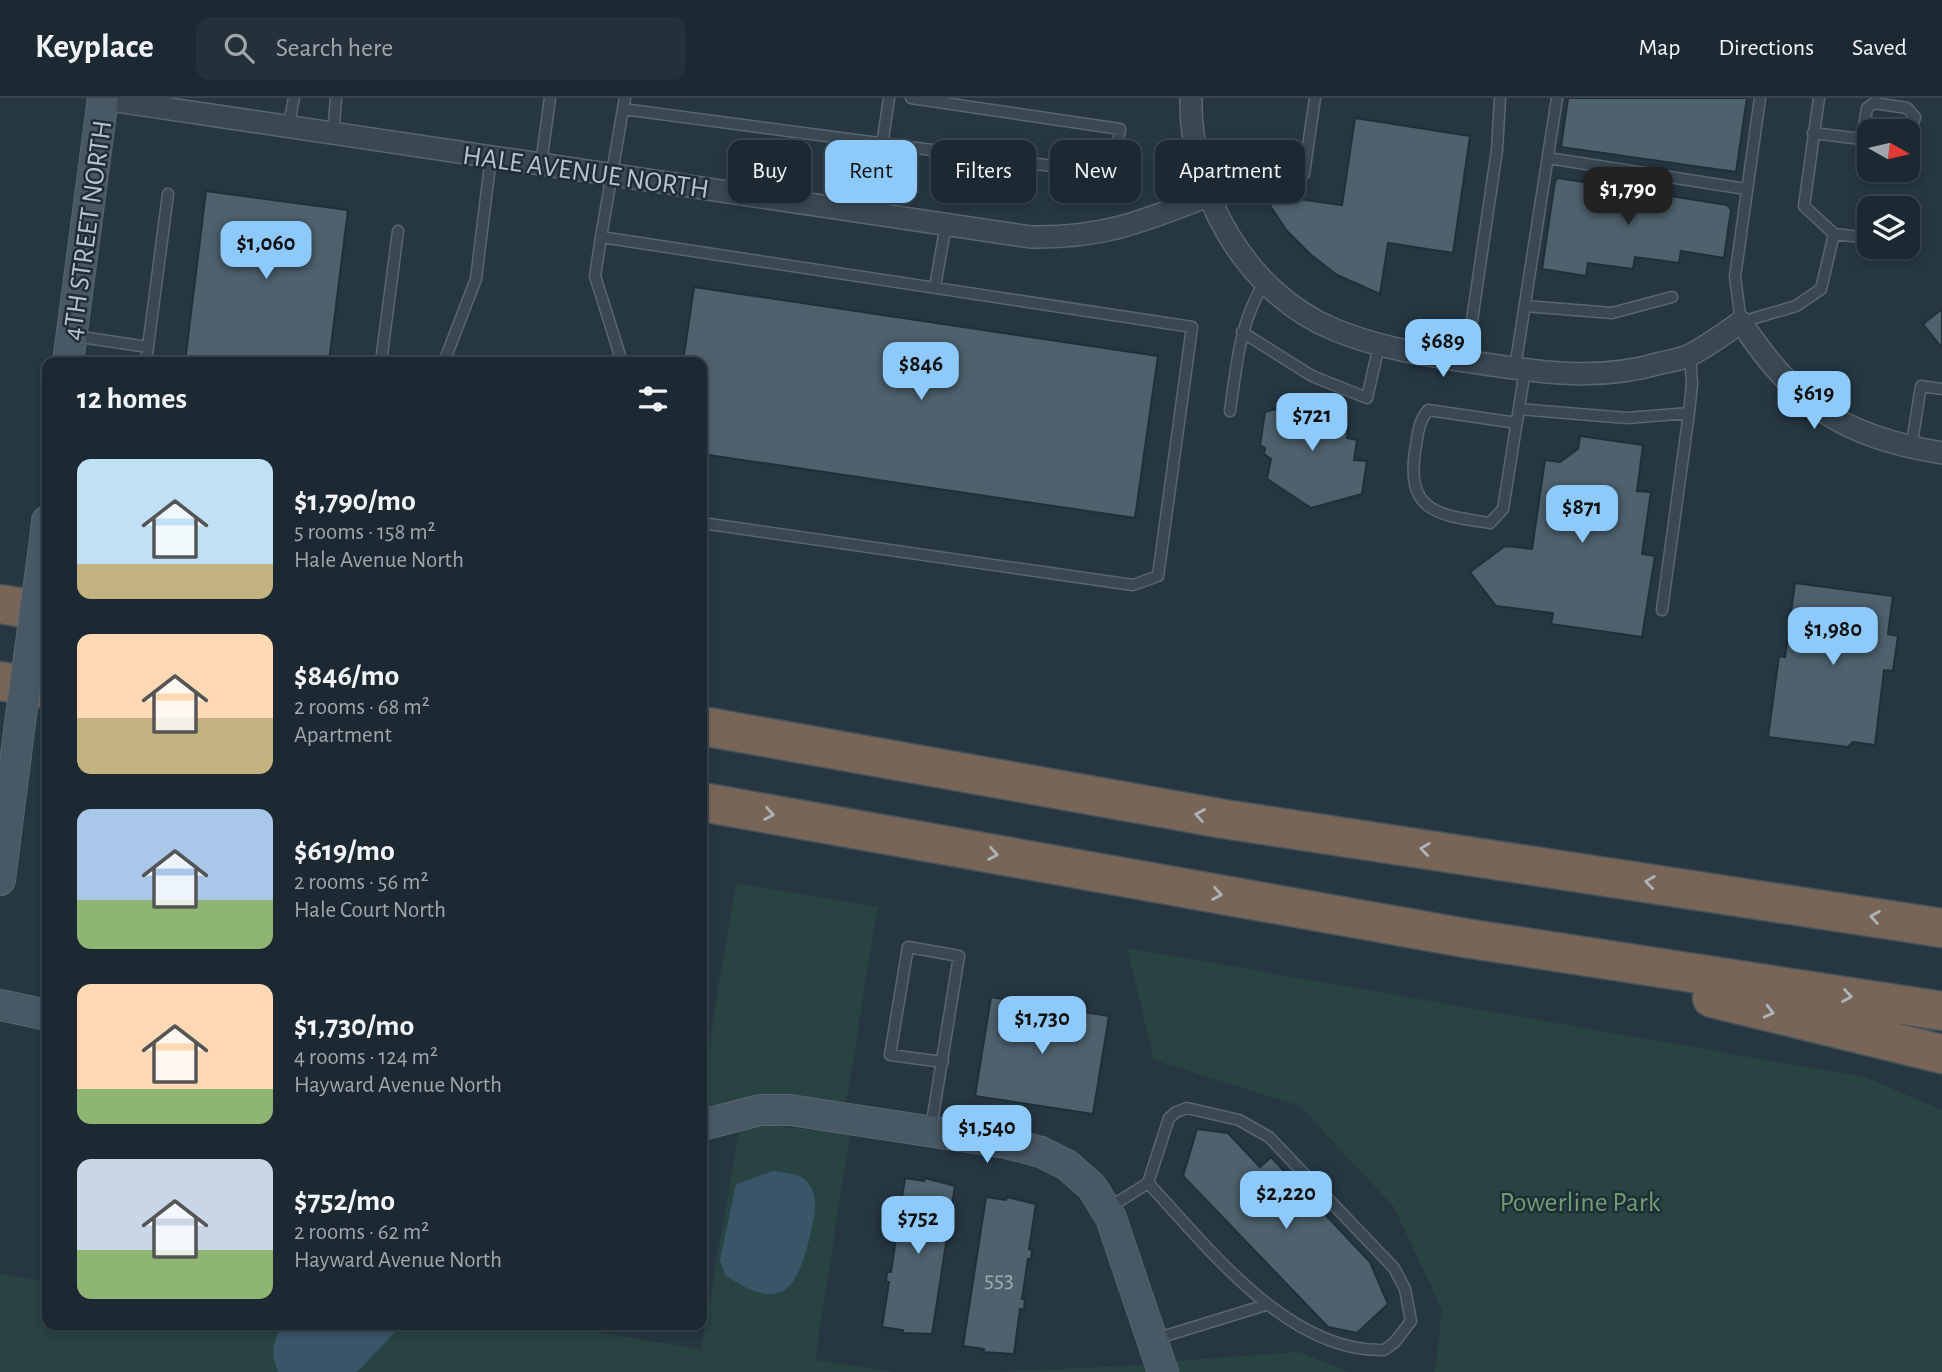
<!DOCTYPE html>
<html lang="en">
<head>
<meta charset="utf-8">
<style>
	:root { --surface:#1c2932; --page:#25313a; --text:#f1f3f6; --muted:#a0a6ac; --line:#3a454d; --accent:#8dcafb }
	body { margin:0; font-family:"Alegreya Sans",sans-serif; background:var(--page); color:var(--text); height:100vh; display:flex; flex-direction:column; font-size:26px; white-space:nowrap }
	* { box-sizing:border-box; margin:0 }
	p { font-size:23px; color:var(--muted) }
	.icon { flex:none; width:38px; height:38px; fill:none; stroke:currentColor; stroke-width:2; stroke-linecap:round; stroke-linejoin:round }
	.map { position:relative; flex:1; overflow:hidden }
	.sheet { position:absolute; left:42px; top:259px; width:665px; height:973px; display:flex; flex-direction:column; background:var(--surface); border-radius:14px; box-shadow:0 4px 10px #0003,0 0 0 2px var(--line) }
	.sheet>* { flex:none }
	.hud { position:absolute; left:728px; top:42px; width:665px; height:63px; display:flex; gap:14px }
	.needle { width:46px; rotate:98deg }
	.controls { position:absolute; left:1857px; top:21px; display:grid; gap:14px }
	.controls a { display:grid; place-items:center; width:63px; height:63px; border-radius:14px; background:var(--surface); box-shadow:0 4px 10px #0003,0 0 0 2px var(--line); font-size:35px }
	.price { position:absolute; translate:-50% -60px; padding:0 16px; border-radius:14px; background:var(--accent); color:#111; font-size:23px; line-height:46px; filter:drop-shadow(0 2px 4px #0008) }
	.price::after { content:''; position:absolute; left:50%; top:42px; width:21px; height:16px; margin-left:-10px; background:inherit; clip-path:polygon(0 0,100% 0,50% 100%) }
	.price.on { background:#222; color:#fff }
	ul { padding:0; list-style:none }
	li { display:flex; align-items:center; gap:21px; height:175px; padding:0 35px }
	li span { display:grid; place-items:center; flex:none; width:196px; height:140px; border-radius:14px; color:#555 }
	li>.icon { margin-inline-start:auto }
	span .icon { width:84px; height:84px; fill:#fffc; stroke-width:1 }
	li b { font-size:30px }
	h2 { display:flex; justify-content:space-between; align-items:center; height:84px; padding:0 35px; font-size:30px }
	.pill { padding:0 24px; border-radius:14px; background:var(--surface); box-shadow:0 4px 10px #0003,0 0 0 2px var(--line); font-size:24px; line-height:63px }
	.pill.on { background:var(--accent); color:#111 }
	header { display:flex; align-items:center; gap:42px; box-sizing:border-box; height:98px; padding:0 35px; background:var(--surface); border-bottom:2px solid var(--line) }
	header strong { font-size:33px }
	nav { display:flex; gap:38px; margin-inline-start:auto; font-size:24px }
	.search { width:490px; height:63px; background:var(--page); display:flex; align-items:center; gap:18px; box-sizing:border-box; padding:0 24px; border-radius:14px; color:var(--muted); font-size:26px }
	.map>svg:first-child { display:block }
	.green { fill:#284342 }
	.water { fill:#395669 }
	.building { fill:#4e616d; stroke:#212f39; stroke-width:2 }
	.lines { fill:none; stroke-linecap:round; stroke-linejoin:round }
	.lane-casing { stroke:#58666f; stroke-width:13 }
	.street-casing { stroke:#58666f; stroke-width:24 }
	.secondary-casing { stroke:#58666f; stroke-width:32 }
	.highway-casing { stroke:#45535c; stroke-width:41 }
	.lane { stroke:#3a4852; stroke-width:10 }
	.street { stroke:#3a4852; stroke-width:21 }
	.secondary { stroke:#485865; stroke-width:30 }
	.highway { stroke:#786557; stroke-width:38 }
	.secondary-bridge-casing { stroke:#58666f; stroke-width:32; stroke-linecap:butt }
	.secondary-bridge { stroke:#485865; stroke-width:30 }
	.oneway { stroke:#aeb5ba }
	.labels { text-anchor:middle; stroke-width:5; stroke-linejoin:round; paint-order:stroke }
	.number-label { font-size:24px; fill:#9daab4 }
	.street-label { font-size:28px; fill:#b7c3cc; stroke:#1f2d37 }
	.park-label { font-size:28px; fill:#6d9d70; stroke:#1f2d37 }
</style>
</head>
<body>
<header>
<strong>Keyplace</strong>
<div class="search"><svg class="icon" aria-label="search" viewBox="0 0 24 24"><circle cx="10" cy="10" r="6"/><path d="M15 15l6 6"/></svg>Search here</div>
<nav><a>Map</a><a>Directions</a><a>Saved</a></nav>
</header>
<div class="map">
<svg width="1942" height="1274" viewBox="0 0 1942 1274">
	<rect width="100%" height="100%" fill="#263742"/>
	<path class="green" d="M736 785 878 809 846 1004 772 996 749 999 702 1011V989Z
		M1127 850 1865 979 1942 1012V1274H1435L1442 1212 1394 1109 1300 1008 1154 962Z
		M767 1027 850 1036 815 1262 894 1274H0V1176L47 1184V1227H561L701 1252 739 1033Z
		M1299 1254 1349 1274H1179L1175 1263Z
		M1144 1267 1146 1274H995Z"/>
	<path class="water" d="M773 1073C784 1075 801 1075 808 1085 821 1102 813 1123 809 1142 795 1199 777 1212 725 1177L720 1162 736 1086Z
		M284 1227H402L357 1274H278C270 1255 272 1243 284 1227Z"/>
	<path class="building" d="M1568 0H1747L1736 74 1561 49Z
		M1355 20 1470 38 1453 155 1388 145 1380 196 1337 177 1310 156 1287 133 1262 96 1342 107Z
		M1558 80 1727 107 1731 112 1724 160 1681 153 1679 165 1635 159 1633 171 1588 165 1586 178 1542 171 1555 83Z
		M206 93 348 112 329 264H185Z
		M694 189 1158 258 1135 420 702 356V264H683Z
		M1942 211V250L1923 226Z
		M1316 300 1349 322 1347 340 1357 342 1354 362 1367 363 1362 396 1311 410 1267 381 1271 361 1264 356 1265 350 1260 347 1265 314Z
		M1580 338 1643 347 1637 393 1651 394 1642 456 1655 458 1642 539 1551 526 1553 515 1496 508 1470 474 1505 448 1532 451 1545 362 1560 364 1578 351Z
		M1795 485 1893 498 1888 536 1898 538 1893 573 1884 572 1875 647 1853 644 1848 649 1768 639 1779 558 1785 559Z
		M991 899 1109 918 1093 1016 975 998Z
		M1197 1031 1228 1035 1260 1069 1271 1059 1370 1164 1388 1206 1357 1235 1328 1229 1183 1078Z
		M905 1080 924 1083 925 1080 955 1088 932 1236 902 1235 903 1232 882 1229 889 1184H886L887 1174H891L897 1134H894L895 1124 898 1125Z
		M986 1099 1006 1102 1007 1099 1036 1106 1029 1151 1032 1152 1031 1161H1028L1022 1201H1025L1024 1212 1020 1211 1014 1256 983 1254 984 1251 963 1248Z"/>
	<g class="lines">
		<defs>
			<path id="lane" d="M625 0 623 11 1113 76 1120 31 911 0
				M1760 0 1735 179 1741 224 1796 208 1821 191 1834 136
				M1819 0 1804 108 1834 136 1869 140
				M288 30 294 0
				M1813 35 1869 42
				M333 37 336 0
				M1862 41 1867 10 1874 5 1907 10 1915 19 1908 42
				M1548 60 1746 91
				M541 66 550 0
				M1304 76 1315 0
				M872 115 889 0
				M601 139 623 11
				M935 189 946 126
				M1525 208 1612 215 1672 199
				M1242 234 1312 278 1367 300 1379 247
				M81 239 148 249 146 264
				M148 249 168 96
				M1466 263 1497 52 1500 0
				M381 264 398 133
				M444 264 476 181 491 59
				M622 264 595 178 601 139 1192 229 1158 478 1133 487 702 425
				M1515 270 1557 0
				M1519 311 1627 320 1689 315
				M1230 313C1237 265 1239 226 1265 183
				M1517 325 1428 312C1418 324 1418 337 1415 353 1406 415 1439 417 1490 425L1503 411 1525 272
				M1911 350 1921 288 1942 291
				M1662 512 1689 315 1692 285 1690 257
				M931 1030 959 858 908 849 890 957 943 964
				M1107 1111 1148 1085 1169 1020 1176 1014 1187 1010 1239 1022 1269 1039 1394 1170 1405 1191 1411 1223 1394 1245 1384 1252C1288 1255 1208 1149 1148 1085
				M1155 1241 1266 1207"/>
			<path id="street" d="M1191 0C1189 93 1245 194 1333 231 1378 250 1425 257 1472 264 1538 274 1597 284 1661 265 1671 263 1683 261 1692 256 1709 247 1725 235 1741 224 1796 307 1844 339 1942 355
				M103 1 1031 139C1104 140 1141 124 1208 98"/>
			<path id="secondary" d="M68 264 103 0
				M44 449 47 423
				M0 782 19 633
				M0 907 47 917
				M702 1027 760 1012H790L1006 1045 1041 1054 1067 1067 1092 1089 1111 1120 1163 1274"/>
			<path id="highway" d="M0 506 47 514
				M0 583 47 591
				M702 628 1224 721 1942 830
				M702 704 1465 840 1942 913
				M1712 900 1942 956"/>
		</defs>
		<use href="#lane" class="lane-casing"/>
		<use href="#street" class="street-casing"/>
		<use href="#secondary" class="secondary-casing"/>
		<use href="#highway" class="highway-casing"/>
		<use href="#lane" class="lane"/>
		<use href="#street" class="street"/>
		<use href="#secondary" class="secondary"/>
		<use href="#highway" class="highway"/>
		<defs>
			<path id="secondary-bridge" d="M19 633 44 449"/>
		</defs>
		<use href="#secondary-bridge" class="secondary-bridge-casing"/>
		<use href="#secondary-bridge" class="secondary-bridge"/>
	</g>
	<defs><path id="oneway-chevron" d="M-2-3.5L2.5 0L-2 3.5" fill="none" stroke-width="1.6" stroke-linecap="round" stroke-linejoin="round" transform="scale(1.75)"/></defs>
	<g class="oneway">
		<use href="#oneway-chevron" transform="translate(769 716) rotate(10)"/>
		<use href="#oneway-chevron" transform="translate(1200 717) rotate(-170)"/>
		<use href="#oneway-chevron" transform="translate(1425 751) rotate(-172)"/>
		<use href="#oneway-chevron" transform="translate(993 756) rotate(10)"/>
		<use href="#oneway-chevron" transform="translate(1650 784) rotate(-172)"/>
		<use href="#oneway-chevron" transform="translate(1217 796) rotate(10)"/>
		<use href="#oneway-chevron" transform="translate(1875 819) rotate(-171)"/>
		<use href="#oneway-chevron" transform="translate(1847 898) rotate(9)"/>
		<use href="#oneway-chevron" transform="translate(1769 914) rotate(14)"/>
	</g>
	<g class="labels">
		<g class="number-label">
			<text x="999" y="1189">553</text>
		</g>
		<g class="street-label">
			<text transform="translate(586 73) rotate(8)" y="10">HALE AVENUE NORTH</text>
			<text transform="translate(86 132) rotate(-82)" y="10">4TH STREET NORTH</text>
		</g>
		<g class="park-label">
			<text x="1580" y="1113">Powerline Park</text>
		</g>
	</g>
</svg>
<div class="controls">
<a><svg class="needle" viewBox="-14 -14 28 28"><path d="M0-13l5 13h-10z" fill="#e53935"/><path d="M0 13l5-13h-10z" fill="#a0a6ac"/></svg></a>
<a><svg class="icon" aria-label="layers" viewBox="0 0 24 24"><path d="M12 4l9 5-9 5-9-5zM3 14l9 5 9-5"/></svg></a>
</div>
<b class="price on" style="left:1628px;top:129px">$1,790</b>
<b class="price" style="left:266px;top:183px">$1,060</b>
<b class="price" style="left:1443px;top:281px">$689</b>
<b class="price" style="left:921px;top:304px">$846</b>
<b class="price" style="left:1814px;top:333px">$619</b>
<b class="price" style="left:1312px;top:355px">$721</b>
<b class="price" style="left:1582px;top:447px">$871</b>
<b class="price" style="left:1833px;top:569px">$1,980</b>
<b class="price" style="left:1042px;top:958px">$1,730</b>
<b class="price" style="left:987px;top:1067px">$1,540</b>
<b class="price" style="left:1286px;top:1133px">$2,220</b>
<b class="price" style="left:918px;top:1158px">$752</b>
<div class="hud">
<a class="pill">Buy</a>
<a class="pill on">Rent</a>
<a class="pill">Filters</a>
<a class="pill">New</a>
<a class="pill">Apartment</a>
</div>
<section class="sheet">
<h2>12 homes<svg class="icon" aria-label="filters" viewBox="0 0 24 24"><path d="M4 7h16M4 17h16"/><circle cx="9" cy="7" r="2"/><circle cx="15" cy="17" r="2"/></svg></h2>
<ul>
<li><span style="background:linear-gradient(#bfe0f5 75%,#c2b280 0)"><svg class="icon" aria-label="home" viewBox="0 0 24 24"><path d="M3 11l9-7 9 7M6 9v11h12V9"/></svg></span><div><b>$1,790/mo</b><p>5 rooms · 158 m²</p><p>Hale Avenue North</p></div></li>
<li><span style="background:linear-gradient(#ffd9b3 60%,#c2b280 0)"><svg class="icon" aria-label="home" viewBox="0 0 24 24"><path d="M3 11l9-7 9 7M6 9v11h12V9"/></svg></span><div><b>$846/mo</b><p>2 rooms · 68 m²</p><p>Apartment</p></div></li>
<li><span style="background:linear-gradient(#a9c7e8 65%,#8fb573 0)"><svg class="icon" aria-label="home" viewBox="0 0 24 24"><path d="M3 11l9-7 9 7M6 9v11h12V9"/></svg></span><div><b>$619/mo</b><p>2 rooms · 56 m²</p><p>Hale Court North</p></div></li>
<li><span style="background:linear-gradient(#ffd9b3 75%,#8fb573 0)"><svg class="icon" aria-label="home" viewBox="0 0 24 24"><path d="M3 11l9-7 9 7M6 9v11h12V9"/></svg></span><div><b>$1,730/mo</b><p>4 rooms · 124 m²</p><p>Hayward Avenue North</p></div></li>
<li><span style="background:linear-gradient(#c9d6e8 65%,#8fb573 0)"><svg class="icon" aria-label="home" viewBox="0 0 24 24"><path d="M3 11l9-7 9 7M6 9v11h12V9"/></svg></span><div><b>$752/mo</b><p>2 rooms · 62 m²</p><p>Hayward Avenue North</p></div></li>
</ul>
</section>
</div>
</body>
</html>
